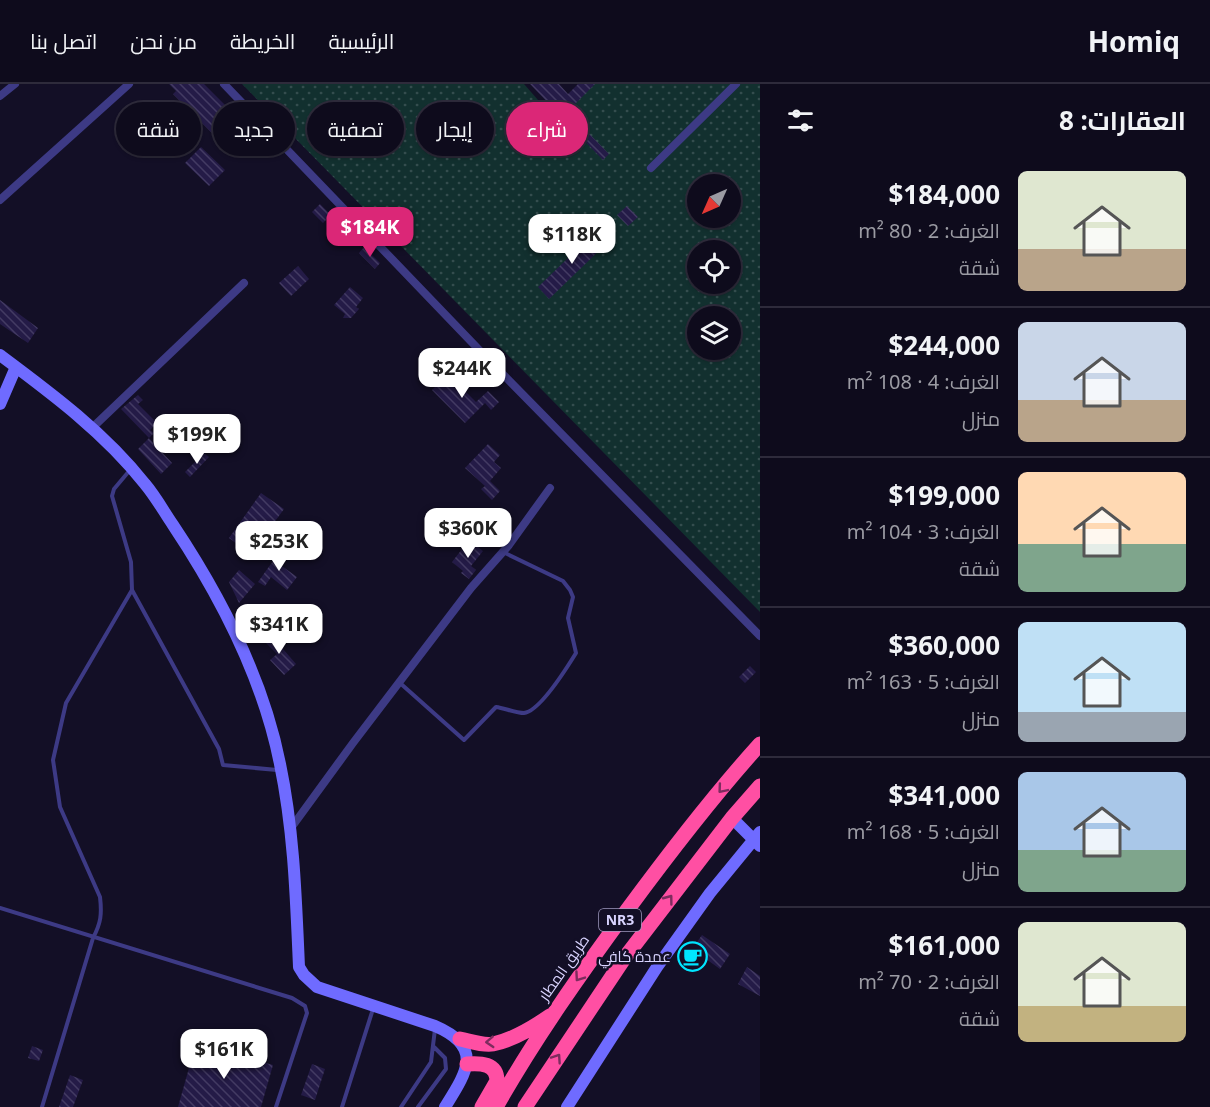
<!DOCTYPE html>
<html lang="ar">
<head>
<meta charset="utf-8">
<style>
	:root { --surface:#0e0b1c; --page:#1c1929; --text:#f1f3f6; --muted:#9b9ba3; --line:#2e2b3b; --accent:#db2777 }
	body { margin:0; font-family:"Noto Sans",Cairo,sans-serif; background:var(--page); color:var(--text); direction:rtl; height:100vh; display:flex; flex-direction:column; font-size:22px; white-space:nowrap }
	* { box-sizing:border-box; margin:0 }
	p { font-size:20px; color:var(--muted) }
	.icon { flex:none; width:33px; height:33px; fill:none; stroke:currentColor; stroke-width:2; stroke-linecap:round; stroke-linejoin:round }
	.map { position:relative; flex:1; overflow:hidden; direction:ltr }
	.side { display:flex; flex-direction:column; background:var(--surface); width:450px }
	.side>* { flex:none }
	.guide { position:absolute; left:18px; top:18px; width:570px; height:54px; direction:rtl; display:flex; gap:12px }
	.needle { width:39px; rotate:225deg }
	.buttons { position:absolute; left:687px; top:90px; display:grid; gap:12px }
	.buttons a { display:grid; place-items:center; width:54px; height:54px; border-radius:50%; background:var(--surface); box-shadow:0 2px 4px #0004,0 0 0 2px var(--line); font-size:30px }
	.price { position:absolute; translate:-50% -51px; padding:0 14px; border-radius:12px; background:#fff; color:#222; font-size:20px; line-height:39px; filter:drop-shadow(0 2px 3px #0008) }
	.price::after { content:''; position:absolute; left:50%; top:36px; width:18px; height:14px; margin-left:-9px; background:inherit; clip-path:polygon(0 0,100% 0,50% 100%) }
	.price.selected { background:var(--accent); color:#fff }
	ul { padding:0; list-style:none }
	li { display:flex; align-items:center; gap:18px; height:150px; padding:0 24px }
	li+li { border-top:2px solid var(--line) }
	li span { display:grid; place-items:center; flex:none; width:168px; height:120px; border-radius:9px; color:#555 }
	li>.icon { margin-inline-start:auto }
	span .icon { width:72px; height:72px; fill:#fffc; stroke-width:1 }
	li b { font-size:26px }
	h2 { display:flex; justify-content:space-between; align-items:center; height:72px; padding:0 24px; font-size:26px }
	.pill { padding:0 21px; border-radius:27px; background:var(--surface); box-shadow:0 2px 4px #0004,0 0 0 2px var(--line); font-size:21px; line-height:54px }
	.pill.selected { background:var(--accent); color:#fff }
	header { display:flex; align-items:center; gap:36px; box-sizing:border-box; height:84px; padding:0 30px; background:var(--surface); border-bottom:2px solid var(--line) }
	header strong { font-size:28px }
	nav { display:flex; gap:33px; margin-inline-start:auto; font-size:21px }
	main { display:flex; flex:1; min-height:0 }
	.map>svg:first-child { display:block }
	.grass { fill:url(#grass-dots); fill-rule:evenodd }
	.building { fill:url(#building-back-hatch) }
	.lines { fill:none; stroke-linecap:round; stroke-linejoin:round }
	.lane { stroke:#3d3a85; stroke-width:4 }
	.street { stroke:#3d3a85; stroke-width:8 }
	.secondary { stroke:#6f6bff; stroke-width:12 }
	.highway { stroke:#ff4fa3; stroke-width:15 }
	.oneway { stroke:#7d2c5e }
	.labels { text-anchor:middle; stroke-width:5; stroke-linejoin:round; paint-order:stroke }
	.shield { fill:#130f26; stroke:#9e99be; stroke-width:1.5 }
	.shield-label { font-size:14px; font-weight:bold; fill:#d9d4ff }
	.poi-label { font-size:15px; fill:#d9d4ff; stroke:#130f26; text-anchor:end }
	.street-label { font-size:15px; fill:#d9d4ff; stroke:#130f26 }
</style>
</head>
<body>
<header>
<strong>Homiq</strong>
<nav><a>الرئيسية</a><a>الخريطة</a><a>من نحن</a><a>اتصل بنا</a></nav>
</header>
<main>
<section class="side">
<h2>العقارات: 8<svg class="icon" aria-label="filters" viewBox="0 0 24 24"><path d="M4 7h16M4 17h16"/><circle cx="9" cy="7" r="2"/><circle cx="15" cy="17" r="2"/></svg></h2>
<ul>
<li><span style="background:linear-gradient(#dfe7d0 65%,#b9a48a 0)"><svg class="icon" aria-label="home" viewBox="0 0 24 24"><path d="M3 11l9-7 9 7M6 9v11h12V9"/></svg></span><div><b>$184,000</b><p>الغرف: 2 · 80 m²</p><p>شقة</p></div></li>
<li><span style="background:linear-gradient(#c9d6e8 65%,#b9a48a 0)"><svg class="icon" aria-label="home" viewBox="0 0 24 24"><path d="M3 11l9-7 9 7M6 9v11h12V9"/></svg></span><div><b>$244,000</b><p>الغرف: 4 · 108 m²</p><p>منزل</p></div></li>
<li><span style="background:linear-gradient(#ffd9b3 60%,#7fa58c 0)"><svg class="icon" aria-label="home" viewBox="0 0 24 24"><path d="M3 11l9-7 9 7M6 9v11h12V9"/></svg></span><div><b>$199,000</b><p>الغرف: 3 · 104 m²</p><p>شقة</p></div></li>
<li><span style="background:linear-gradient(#bfe0f5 75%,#9aa5b1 0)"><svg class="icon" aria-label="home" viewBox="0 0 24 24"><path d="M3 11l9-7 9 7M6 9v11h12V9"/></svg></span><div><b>$360,000</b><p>الغرف: 5 · 163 m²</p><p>منزل</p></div></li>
<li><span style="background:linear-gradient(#a9c7e8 65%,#7fa58c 0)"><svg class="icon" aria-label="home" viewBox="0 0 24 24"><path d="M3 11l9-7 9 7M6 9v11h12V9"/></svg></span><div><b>$341,000</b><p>الغرف: 5 · 168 m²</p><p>منزل</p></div></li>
<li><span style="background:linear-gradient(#dfe7d0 70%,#c2b280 0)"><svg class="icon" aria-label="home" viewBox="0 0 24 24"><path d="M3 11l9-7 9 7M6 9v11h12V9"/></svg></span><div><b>$161,000</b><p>الغرف: 2 · 70 m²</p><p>شقة</p></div></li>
</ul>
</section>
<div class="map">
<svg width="760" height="1023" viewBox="0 0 760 1023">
	<defs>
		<pattern id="grass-dots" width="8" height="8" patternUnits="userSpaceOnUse" patternTransform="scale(1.5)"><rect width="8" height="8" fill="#12302f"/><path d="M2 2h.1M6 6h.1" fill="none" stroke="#344d4e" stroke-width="1.8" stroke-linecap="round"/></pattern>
		<pattern id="building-back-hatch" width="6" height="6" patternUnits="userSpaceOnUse" patternTransform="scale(1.5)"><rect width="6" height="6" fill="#241b47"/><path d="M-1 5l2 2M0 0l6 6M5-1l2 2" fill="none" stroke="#433b63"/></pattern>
	</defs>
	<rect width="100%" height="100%" fill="#130f26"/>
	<path class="grass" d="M242 0H524L552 32 586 0H760V528ZM698 100H730V134H698ZM698 166H730V200H698ZM698 232H730V266H698Z"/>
	<path class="building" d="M169 0H204L258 54 246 65 221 40 212 49 173 10 176 7Z
		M530 0H559L568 10 578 0H595L567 28 556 18 551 22Z
		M572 32 609 70 603 76 566 38Z
		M201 63 225 86 209 102 185 79Z
		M320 120 331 131 323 139 312 128Z
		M627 122 638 133 628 142 617 131Z
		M596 147 607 159 549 215 538 203Z
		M364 163 380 179 375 185 359 169Z
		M298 182 309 195 291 212 279 199Z
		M350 203 363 214 356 223 359 225 351 234H343L345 230 334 221Z
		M0 216 38 244 28 259 0 240Z
		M448 290 476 318 488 307 499 318 491 326 485 319 465 339 432 306Z
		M138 311 143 316 138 320 157 339 150 346 154 349 149 354 121 325Z
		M149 354 172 379 161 390 138 365Z
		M488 360 500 371 494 378 501 384 490 397 500 407 492 416 481 405 485 402 465 384Z
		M204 369 209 373 190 393 185 388Z
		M261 409 284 425 251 470 229 454Z
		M469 456 483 467 471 482 476 486 469 495 461 489 463 487 452 478Z
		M283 463 289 468 279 480 297 493 287 506 271 493 265 502 258 498Z
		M239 486 255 500 239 519 229 498Z
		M271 548 279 556 277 558 296 580 284 591 270 576 277 570 263 556Z
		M750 582 756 588 745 599 739 593Z
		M702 851 730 870 720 885 692 865Z
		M747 883 760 892V912L738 900Z
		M196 959 273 981 261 1023H178Z
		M32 962 43 966 39 977 28 974Z
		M312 980 325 985 315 1016 301 1011Z
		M70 991 83 996 73 1023H59Z"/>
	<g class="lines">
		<path class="lane" d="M132 506 219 665 223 681 277 686
			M400 599 464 656 496 623C504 624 516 629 524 629 540 627 568 582 576 569L568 534 573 513 570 506 563 497 503 468
			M0 824 292 914 305 922 307 929 276 1023
			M42 1023 93 854C101 839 102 830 100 813L60 723 53 676 66 619 132 506 131 478 112 412 114 405 130 386
			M342 1023 373 925
			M401 1023 431 978 435 945
			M418 1023 446 985 445 974 434 963"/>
		<path class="street" d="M224 0 485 272 760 552
			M0 12 15 0
			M651 84 736 0
			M0 116 129 0
			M92 344 244 199
			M291 744 353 659 471 504 509 461 550 404"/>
		<path class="secondary" d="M0 271C51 309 105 349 145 400 156 413 164 428 173 441 221 513 263 594 280 680 294 747 296 815 299 883L304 891 317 903 435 942C484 963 467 988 445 1023
			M0 320 16 283
			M732 734 760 762
			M567 1023 657 883 710 809 760 748"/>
		<path class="highway" d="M460 955C470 957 483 962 493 960 513 956 534 943 550 932
			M467 980C480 979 497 979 497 997L482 1023
			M496 1023C535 954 581 889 628 825 670 768 713 712 760 660
			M525 1023 623 876 732 734 760 702"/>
	</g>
	<defs><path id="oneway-chevron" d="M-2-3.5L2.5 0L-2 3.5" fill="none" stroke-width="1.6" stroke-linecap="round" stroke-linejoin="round" transform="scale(1.5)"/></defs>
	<g class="oneway">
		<use href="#oneway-chevron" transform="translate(722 705) rotate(130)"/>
		<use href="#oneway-chevron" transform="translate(669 815) rotate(-53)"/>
		<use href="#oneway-chevron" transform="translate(579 893) rotate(125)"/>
		<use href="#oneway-chevron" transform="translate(490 958) rotate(177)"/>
		<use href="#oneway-chevron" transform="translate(557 974) rotate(-56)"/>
	</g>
	<defs>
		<symbol id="cafe-ring" viewBox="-11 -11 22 22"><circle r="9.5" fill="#130f26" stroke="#00e5ff" stroke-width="1.5"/><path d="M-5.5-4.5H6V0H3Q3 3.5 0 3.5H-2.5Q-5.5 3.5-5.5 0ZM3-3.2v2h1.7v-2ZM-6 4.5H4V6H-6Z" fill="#00e5ff"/></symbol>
	</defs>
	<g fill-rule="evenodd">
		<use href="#cafe-ring" x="676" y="856" width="33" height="33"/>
	</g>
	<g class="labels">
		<rect class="shield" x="599" y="825" width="42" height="22" rx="4.5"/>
		<g class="shield-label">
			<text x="620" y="841">NR3</text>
		</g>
		<g class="poi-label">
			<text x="671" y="878">عمدة كافي</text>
		</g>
		<g class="street-label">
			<text transform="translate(564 884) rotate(-55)" y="5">طريق المطار</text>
		</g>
	</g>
</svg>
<div class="buttons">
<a><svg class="needle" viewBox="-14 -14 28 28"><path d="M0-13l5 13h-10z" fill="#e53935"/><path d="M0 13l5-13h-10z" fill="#9b9ba3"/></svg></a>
<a><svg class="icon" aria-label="locate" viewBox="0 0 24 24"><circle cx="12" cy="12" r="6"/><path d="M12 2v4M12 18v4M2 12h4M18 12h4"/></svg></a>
<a><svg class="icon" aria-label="layers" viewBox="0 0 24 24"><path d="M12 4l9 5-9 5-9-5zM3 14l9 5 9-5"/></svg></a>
</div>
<b class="price selected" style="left:370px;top:174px">$184K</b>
<b class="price" style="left:572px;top:181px">$118K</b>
<b class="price" style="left:462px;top:315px">$244K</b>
<b class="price" style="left:197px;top:381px">$199K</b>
<b class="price" style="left:468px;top:475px">$360K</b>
<b class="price" style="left:279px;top:488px">$253K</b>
<b class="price" style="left:279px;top:571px">$341K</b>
<b class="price" style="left:224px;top:996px">$161K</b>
<div class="guide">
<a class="pill selected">شراء</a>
<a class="pill">إيجار</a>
<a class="pill">تصفية</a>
<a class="pill">جديد</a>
<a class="pill">شقة</a>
</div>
</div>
</main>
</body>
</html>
